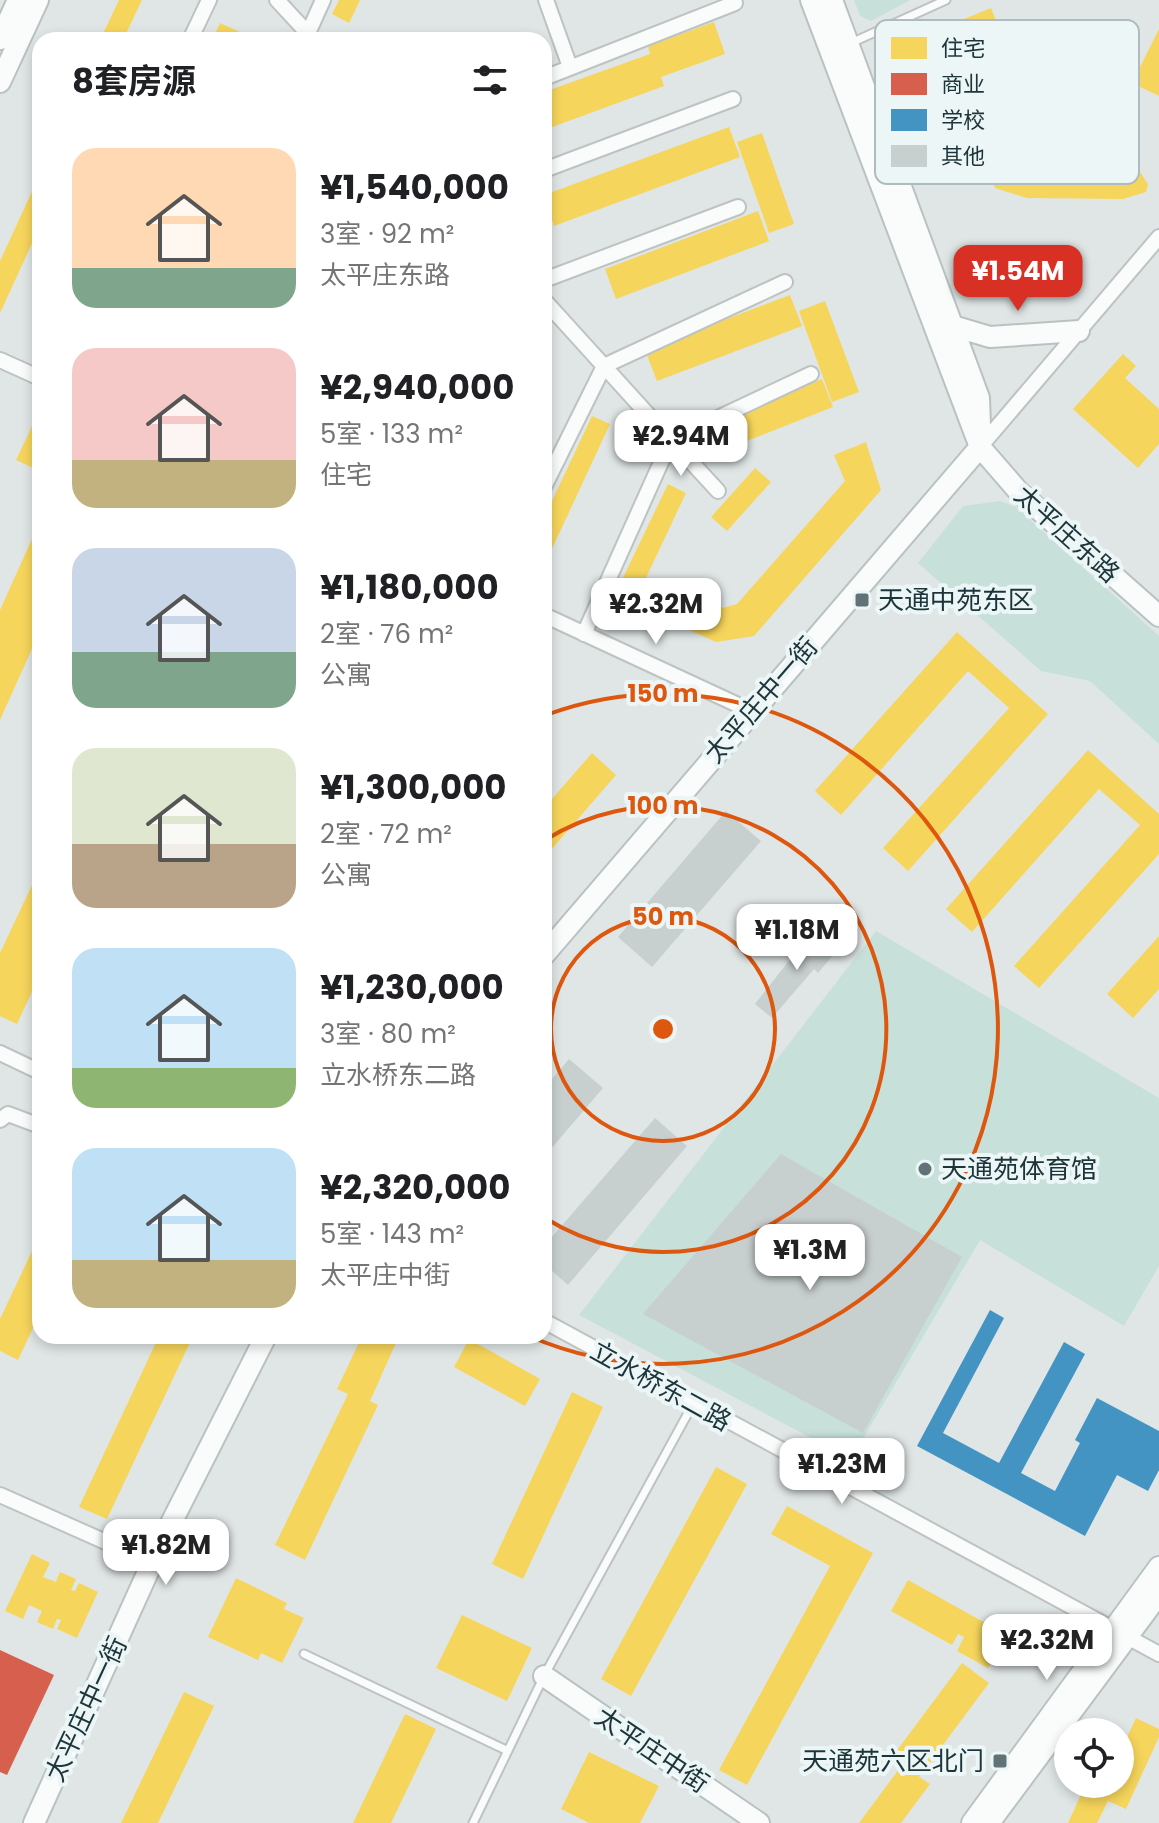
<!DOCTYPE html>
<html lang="zh">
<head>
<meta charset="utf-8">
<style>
	:root { --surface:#fff; --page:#f6f6f6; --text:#202124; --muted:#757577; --accent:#d93025 }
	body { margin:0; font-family:Poppins,"Noto Sans SC",sans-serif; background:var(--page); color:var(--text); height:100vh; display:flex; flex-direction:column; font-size:30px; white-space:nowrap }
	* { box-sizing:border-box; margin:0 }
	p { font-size:26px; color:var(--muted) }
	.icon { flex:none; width:44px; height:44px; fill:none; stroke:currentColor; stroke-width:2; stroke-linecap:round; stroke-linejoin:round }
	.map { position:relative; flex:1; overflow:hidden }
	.side { position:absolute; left:32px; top:32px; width:520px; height:1312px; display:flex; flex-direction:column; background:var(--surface); border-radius:24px; box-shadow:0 4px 12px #0003 }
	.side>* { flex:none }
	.controls { position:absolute; left:1054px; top:1718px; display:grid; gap:16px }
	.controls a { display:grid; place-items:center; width:80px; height:80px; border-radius:50%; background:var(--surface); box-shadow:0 4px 12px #0003; font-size:40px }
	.price { position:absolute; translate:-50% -68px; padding:0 18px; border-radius:16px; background:#fff; color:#222; font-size:26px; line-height:52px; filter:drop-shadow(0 2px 4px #0008) }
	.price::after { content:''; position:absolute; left:50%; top:48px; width:24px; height:18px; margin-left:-12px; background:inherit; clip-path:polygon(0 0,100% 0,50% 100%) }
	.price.current { background:var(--accent); color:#fff }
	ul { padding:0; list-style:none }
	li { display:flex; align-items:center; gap:24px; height:200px; padding:0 40px }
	li span { display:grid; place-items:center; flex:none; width:224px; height:160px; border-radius:24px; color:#555 }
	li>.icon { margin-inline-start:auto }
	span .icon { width:96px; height:96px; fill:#fffc; stroke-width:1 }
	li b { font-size:34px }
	h2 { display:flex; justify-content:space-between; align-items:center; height:96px; padding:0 40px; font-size:34px }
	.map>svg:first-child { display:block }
	.green { fill:#c7e1da }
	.homes { fill:#f6d55c }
	.shops { fill:#d6604d }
	.schools { fill:#4393c3 }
	.building { fill:#c8cfcf }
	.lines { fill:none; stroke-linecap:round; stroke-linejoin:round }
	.lane-casing { stroke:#bdc3c3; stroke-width:11 }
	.street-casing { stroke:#bdc3c3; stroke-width:18 }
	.secondary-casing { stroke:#b9c2c2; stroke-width:24 }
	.lane { stroke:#fafbfb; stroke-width:7 }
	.street { stroke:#fafbfb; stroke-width:14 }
	.secondary { stroke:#fafbfb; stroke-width:20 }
	.ring { fill:none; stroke:#de570e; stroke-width:4 }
	.poi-dot { fill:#617376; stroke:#ecf6f6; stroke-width:3 }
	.labels { text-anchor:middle; stroke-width:8; stroke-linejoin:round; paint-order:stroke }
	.street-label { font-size:26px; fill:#1d353a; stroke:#ecf6f6 }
	.poi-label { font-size:26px; fill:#1d353a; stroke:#ecf6f6; text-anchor:start }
	.key { fill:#ecf6f6; stroke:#aebcbe; stroke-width:2 }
	.key-label { font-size:22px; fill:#1d353a }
	.centre { fill:#de570e; stroke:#ecf6f6; stroke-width:4 }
	.ring-label { font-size:24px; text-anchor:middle; font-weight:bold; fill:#de570e; stroke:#ecf6f6; stroke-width:8; stroke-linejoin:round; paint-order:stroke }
</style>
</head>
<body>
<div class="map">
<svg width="1159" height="1823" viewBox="0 0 1159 1823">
	<rect width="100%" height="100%" fill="#e0e6e6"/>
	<path class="green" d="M854 0H910L871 21 860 16Z
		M1000 501 1016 507 1159 636V744L1090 681 1041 671 918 563 963 506Z
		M876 931 1159 1098V1266L1124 1326 980 1240 851 1459 579 1315Z"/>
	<path class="homes" d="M119 0H142L123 40H100Z
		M339 0H360L349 23 332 14Z
		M991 8 1025 91 971 114 937 30Z
		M714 22 725 54 661 77 664 86 544 130V92L650 54 648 46Z
		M220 23 240 32 236 40H212Z
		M1159 29V96L1132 83Z
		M729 127 740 157 554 226 544 195Z
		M762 133 794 224 769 233 737 142Z
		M1014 135 1127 138 1126 175 1140 172 1148 184 1146 192 1123 199 1027 198 995 188 992 181 1000 167 1013 170Z
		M40 174V226L0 313V261Z
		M758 211 769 241 616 299 605 269Z
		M790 295 802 326 657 381 645 350Z
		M825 301 859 392 832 402 799 311Z
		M1123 354 1136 366 1125 378 1159 409V444L1138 468 1073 409Z
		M822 379 833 407 719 452 708 424Z
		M592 416 610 424 544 566V518Z
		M33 424 40 427V471L16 460Z
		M866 442 881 490 754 636 716 642 685 628 699 597 723 608 737 604 845 481 834 455Z
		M755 468 771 482 727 531 711 517Z
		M668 484 686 493 628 616 609 607Z
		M40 521V631L0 720V610Z
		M957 632 1048 714 908 871 883 848 1009 708 968 671 841 815 815 791Z
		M1088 750 1159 814V854L1039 988 1014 966 1140 825 1099 789 972 932 946 909Z
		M592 753 616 775 544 858V808Z
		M40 868V974L17 1024 0 1016V953Z
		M1159 936V989L1133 1018 1107 994Z
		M40 1234V1313L18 1360 0 1351V1319Z
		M159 1336H193L107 1519 79 1507Z
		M362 1336H399L370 1401 378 1405 305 1560 275 1545 348 1394 337 1389Z
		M469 1339 540 1379 525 1406 454 1367Z
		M572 1392 603 1407 523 1579 492 1564Z
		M716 1467 747 1484 631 1696 601 1679Z
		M787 1506 873 1553 747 1785 719 1770 830 1566 771 1534Z
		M32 1554 50 1563 43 1577 56 1582 60 1572 76 1579 71 1590 75 1591 79 1583 98 1592 77 1638 57 1629 61 1620 57 1619 53 1629 37 1622 42 1611 29 1605 23 1619 5 1611Z
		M236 1578 287 1603 284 1609 304 1618 282 1663 261 1653 258 1660 208 1637Z
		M908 1580 1007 1635 988 1668 957 1651 964 1637 958 1634 952 1645 891 1611Z
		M462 1615 532 1648 507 1701 436 1668Z
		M962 1663 989 1683 919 1777 930 1784 901 1823H859L902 1765 892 1757Z
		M184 1692 214 1706 158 1823H121Z
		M405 1714 436 1729 391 1823H353Z
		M1136 1718 1159 1729V1737L1126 1809 1108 1801 1097 1823H1068L1084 1788 1100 1795 1105 1784H1120V1752Z
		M589 1752 659 1786 640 1823H589L561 1809Z"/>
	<path class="shops" d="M0 1650 54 1675 7 1775 0 1772Z"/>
	<path class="schools" d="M990 1310 1004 1318 943 1433 999 1463 1064 1342 1085 1354 1021 1473 1055 1491 1080 1443 1075 1440 1097 1398 1159 1431V1470L1148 1491 1117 1475 1085 1536 917 1446Z"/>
	<path class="building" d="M726 811 761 841 652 967 618 937Z
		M814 929 838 949 818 973 814 969 772 1018 755 1004Z
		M569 1059 603 1088 544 1157V1088Z
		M655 1118 687 1146 568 1285 544 1264V1246Z
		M781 1154 962 1257 863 1433 643 1314Z"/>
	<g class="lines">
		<defs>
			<path id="lane" d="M851 43 946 0
				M304 1654 508 1751
				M473 1823 544 1676 693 1404"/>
			<path id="street" d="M277 0 314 40
				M546 0 570 67
				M190 40 209 0
				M305 40 323 0
				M544 78 735 3
				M544 170 733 99
				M544 280 738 207
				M544 300 671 440 584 634
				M0 360 40 378
				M980 447 1159 237
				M544 487 604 366 785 282
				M718 491 671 440 811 374
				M544 615 751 711
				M0 1053 40 1072
				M0 1120 8 1114 40 1126
				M544 1321 1159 1654
				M0 1495 153 1563"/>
			<path id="secondary" d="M811 0 980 447 1019 492 1159 616
				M832 0 979 398 980 426
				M0 39 18 0
				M0 82 38 0
				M953 326 990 337 1079 331
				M544 955 980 447
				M544 1676 759 1823
				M34 1823 162 1541 266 1336
				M972 1823 1159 1567
				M989 1823 1159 1594"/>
		</defs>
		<use href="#lane" class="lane-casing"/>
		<use href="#street" class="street-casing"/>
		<use href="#secondary" class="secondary-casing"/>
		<use href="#lane" class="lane"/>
		<use href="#street" class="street"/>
		<use href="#secondary" class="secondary"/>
	</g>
	<g class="ring">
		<circle cx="663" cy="1029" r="112"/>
		<path d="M545 840A223 223 0 1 1 545 1218"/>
		<path d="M546 715A335 335 0 1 1 529 1336"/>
	</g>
	<g class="poi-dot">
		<rect x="854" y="592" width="16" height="16" rx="4"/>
		<circle cx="925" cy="1169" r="8"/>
		<rect x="992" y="1753" width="16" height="16" rx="4"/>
	</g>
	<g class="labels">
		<g class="street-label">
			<text transform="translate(1067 534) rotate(42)" y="9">太平庄东路</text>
			<text transform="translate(761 700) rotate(-49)" y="9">太平庄中一街</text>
			<text transform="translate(661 1386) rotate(29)" y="9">立水桥东二路</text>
			<text transform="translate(86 1709) rotate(-65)" y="9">太平庄中一街</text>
			<text transform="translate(652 1750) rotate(34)" y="9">太平庄中街</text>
		</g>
		<g class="poi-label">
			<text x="878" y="609">天通中苑东区</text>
			<text x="941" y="1178">天通苑体育馆</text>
			<text x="984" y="1770" text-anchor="end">天通苑六区北门</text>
		</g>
	</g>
	<rect x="875" y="20" width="264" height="164" rx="12" class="key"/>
	<rect x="891" y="37" width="36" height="22" fill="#f6d55c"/>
	<rect x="891" y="73" width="36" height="22" fill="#d6604d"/>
	<rect x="891" y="109" width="36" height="22" fill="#4393c3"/>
	<rect x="891" y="145" width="36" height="22" fill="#c8cfcf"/>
	<g class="key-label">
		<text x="941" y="56">住宅</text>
		<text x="941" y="92">商业</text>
		<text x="941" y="128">学校</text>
		<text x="941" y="164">其他</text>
	</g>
	<circle cx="663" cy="1029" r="12" class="centre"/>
	<g class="ring-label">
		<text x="663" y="702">150 m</text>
		<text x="663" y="814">100 m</text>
		<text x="663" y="925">50 m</text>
	</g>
</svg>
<div class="controls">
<a><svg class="icon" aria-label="locate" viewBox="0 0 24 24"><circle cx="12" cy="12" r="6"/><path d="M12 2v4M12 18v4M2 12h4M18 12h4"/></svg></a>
</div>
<b class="price current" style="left:1018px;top:313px">¥1.54M</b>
<b class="price" style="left:681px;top:478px">¥2.94M</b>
<b class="price" style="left:656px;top:646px">¥2.32M</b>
<b class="price" style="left:797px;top:972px">¥1.18M</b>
<b class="price" style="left:810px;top:1292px">¥1.3M</b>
<b class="price" style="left:842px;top:1506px">¥1.23M</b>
<b class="price" style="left:166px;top:1587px">¥1.82M</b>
<b class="price" style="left:1047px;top:1682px">¥2.32M</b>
<section class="side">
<h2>8套房源<svg class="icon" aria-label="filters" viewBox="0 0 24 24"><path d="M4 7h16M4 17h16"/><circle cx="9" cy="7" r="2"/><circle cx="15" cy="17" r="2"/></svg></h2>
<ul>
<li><span style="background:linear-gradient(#ffd9b3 75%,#7fa58c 0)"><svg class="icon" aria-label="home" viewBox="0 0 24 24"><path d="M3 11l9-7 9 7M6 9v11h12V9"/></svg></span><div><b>¥1,540,000</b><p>3室 · 92 m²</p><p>太平庄东路</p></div></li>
<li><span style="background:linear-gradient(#f6c9c9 70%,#c2b280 0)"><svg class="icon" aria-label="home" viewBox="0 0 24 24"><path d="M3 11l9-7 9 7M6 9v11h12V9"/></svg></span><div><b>¥2,940,000</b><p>5室 · 133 m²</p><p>住宅</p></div></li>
<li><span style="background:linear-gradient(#c9d6e8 65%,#7fa58c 0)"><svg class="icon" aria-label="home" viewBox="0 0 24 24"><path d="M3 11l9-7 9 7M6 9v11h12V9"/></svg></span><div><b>¥1,180,000</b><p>2室 · 76 m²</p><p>公寓</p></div></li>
<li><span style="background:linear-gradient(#dfe7d0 60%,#b9a48a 0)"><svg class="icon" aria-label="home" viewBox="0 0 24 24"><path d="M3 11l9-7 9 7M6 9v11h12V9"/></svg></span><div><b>¥1,300,000</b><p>2室 · 72 m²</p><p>公寓</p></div></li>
<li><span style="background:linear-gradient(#bfe0f5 75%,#8fb573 0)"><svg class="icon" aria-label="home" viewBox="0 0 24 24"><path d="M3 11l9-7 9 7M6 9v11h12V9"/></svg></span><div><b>¥1,230,000</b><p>3室 · 80 m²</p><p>立水桥东二路</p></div></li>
<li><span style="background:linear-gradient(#bfe0f5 70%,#c2b280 0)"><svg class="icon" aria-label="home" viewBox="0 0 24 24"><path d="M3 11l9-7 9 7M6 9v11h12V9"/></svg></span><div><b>¥2,320,000</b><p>5室 · 143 m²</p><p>太平庄中街</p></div></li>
</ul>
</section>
</div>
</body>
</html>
